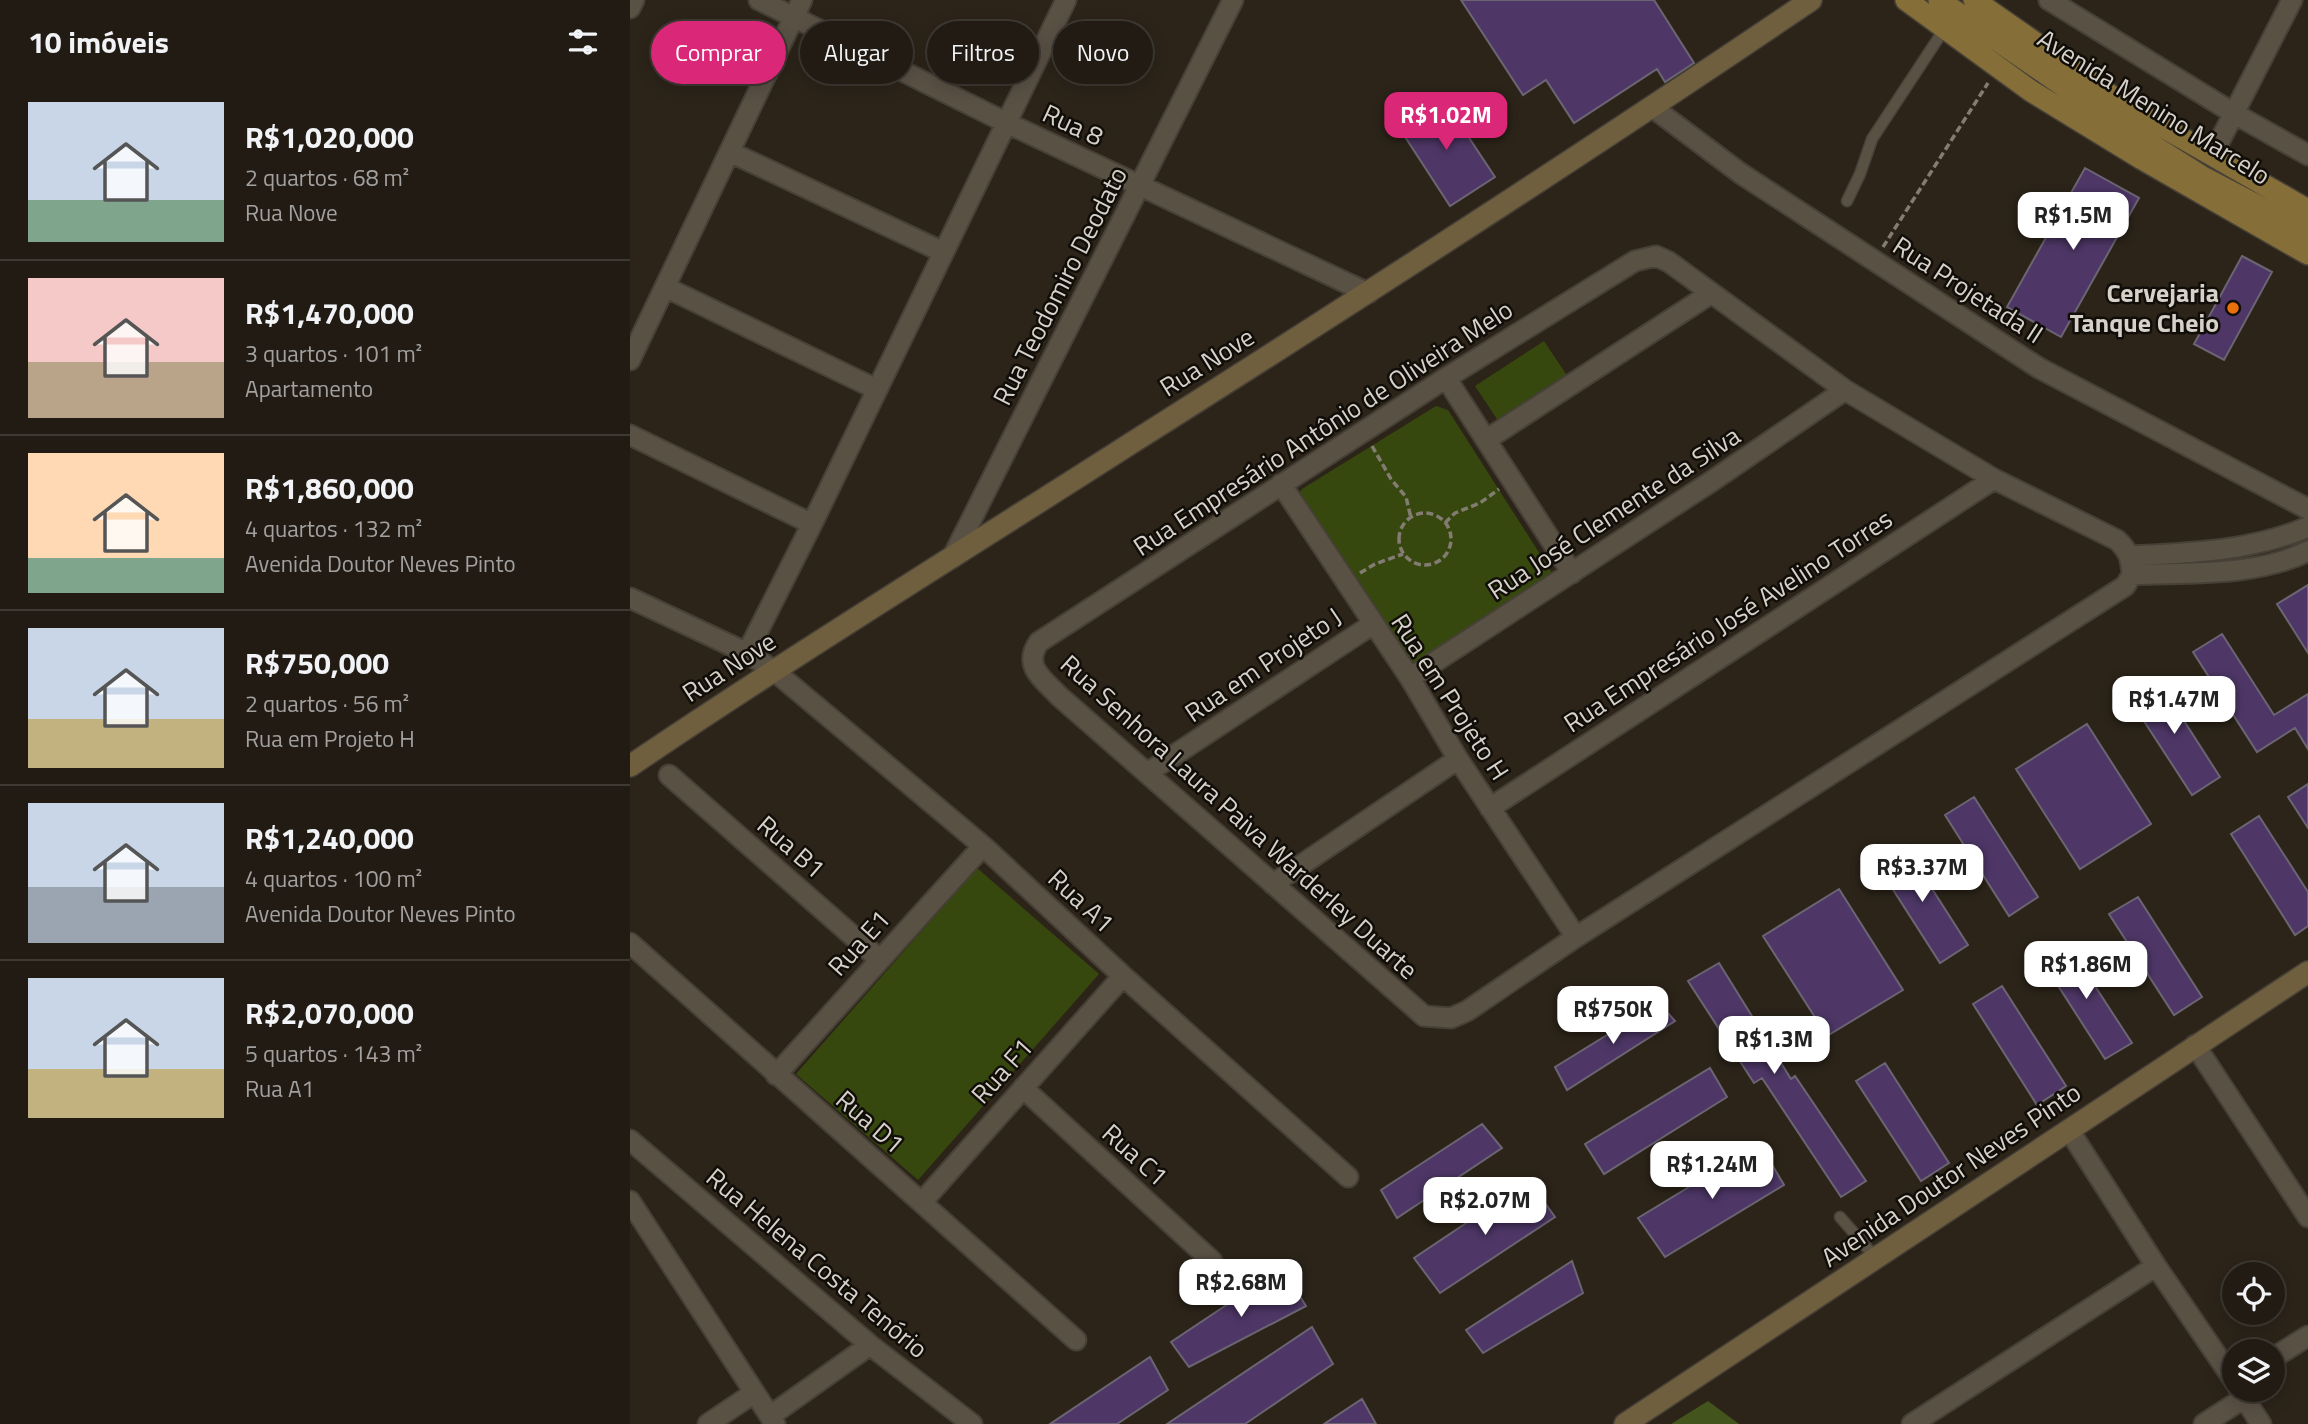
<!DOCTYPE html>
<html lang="pt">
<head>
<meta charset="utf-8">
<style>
	:root { --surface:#211b13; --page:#2d2821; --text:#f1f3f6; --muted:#a2a1a0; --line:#3e3933; --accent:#db2777 }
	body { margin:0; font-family:"Titillium Web",sans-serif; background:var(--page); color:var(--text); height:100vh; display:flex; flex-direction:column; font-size:26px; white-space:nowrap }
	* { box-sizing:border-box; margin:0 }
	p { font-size:23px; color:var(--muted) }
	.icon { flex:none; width:38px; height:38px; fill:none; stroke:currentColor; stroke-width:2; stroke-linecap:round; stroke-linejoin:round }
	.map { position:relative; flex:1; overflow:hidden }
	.side { display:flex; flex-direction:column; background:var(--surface); width:630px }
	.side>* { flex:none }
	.banner { position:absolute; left:21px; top:21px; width:665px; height:63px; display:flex; gap:14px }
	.controls { position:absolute; left:1592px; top:1262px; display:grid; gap:14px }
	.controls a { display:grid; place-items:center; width:63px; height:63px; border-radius:50%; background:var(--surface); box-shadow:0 4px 18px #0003,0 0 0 2px var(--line); font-size:35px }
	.price { position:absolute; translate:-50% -60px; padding:0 16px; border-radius:14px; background:#fff; color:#222; font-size:23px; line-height:46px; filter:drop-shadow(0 2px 4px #0008) }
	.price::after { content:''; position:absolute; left:50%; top:42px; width:21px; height:16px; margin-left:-10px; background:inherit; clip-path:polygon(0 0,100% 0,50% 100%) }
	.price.active { background:var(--accent); color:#fff }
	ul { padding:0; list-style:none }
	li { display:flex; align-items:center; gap:21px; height:175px; padding:0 28px }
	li+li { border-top:2px solid var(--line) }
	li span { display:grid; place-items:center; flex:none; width:196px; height:140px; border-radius:0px; color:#555 }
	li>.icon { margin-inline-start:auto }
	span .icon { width:84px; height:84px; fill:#fffc; stroke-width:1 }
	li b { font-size:30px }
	h2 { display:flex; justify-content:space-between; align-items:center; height:84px; padding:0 28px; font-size:30px }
	.pill { padding:0 24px; border-radius:32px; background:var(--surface); box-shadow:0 4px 18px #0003,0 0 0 2px var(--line); font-size:24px; line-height:63px }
	.pill.active { background:var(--accent); color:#fff }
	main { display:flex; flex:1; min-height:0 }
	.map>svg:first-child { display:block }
	.green { fill:#37480e }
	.forest { fill:#43551c }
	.building { fill:#4e3767; stroke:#6b6573; stroke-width:2 }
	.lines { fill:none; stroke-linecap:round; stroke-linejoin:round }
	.lane-casing { stroke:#464037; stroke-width:13 }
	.street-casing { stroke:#464037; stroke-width:23 }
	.secondary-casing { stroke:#464037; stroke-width:24 }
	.primary-casing { stroke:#464037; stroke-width:24 }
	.path { stroke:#837c73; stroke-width:3.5; stroke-dasharray:7 3.5; stroke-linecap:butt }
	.lane { stroke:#5a5145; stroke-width:10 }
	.street { stroke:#5a5145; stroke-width:19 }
	.secondary { stroke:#6f5f3e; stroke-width:21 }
	.primary { stroke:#856e38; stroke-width:21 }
	.food-dot { fill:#e8710a; stroke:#110e09; stroke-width:2.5 }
	.labels { text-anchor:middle; stroke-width:5; stroke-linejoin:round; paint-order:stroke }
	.street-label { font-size:26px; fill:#d6d1c9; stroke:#110e09 }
	.poi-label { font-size:26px; font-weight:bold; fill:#d6d1c9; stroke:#110e09; text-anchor:end }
</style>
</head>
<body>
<main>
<section class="side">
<h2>10 imóveis<svg class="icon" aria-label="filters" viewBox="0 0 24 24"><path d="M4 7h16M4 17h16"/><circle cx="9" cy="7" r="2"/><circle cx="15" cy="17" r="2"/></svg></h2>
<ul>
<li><span style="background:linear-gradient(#c9d6e8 70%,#7fa58c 0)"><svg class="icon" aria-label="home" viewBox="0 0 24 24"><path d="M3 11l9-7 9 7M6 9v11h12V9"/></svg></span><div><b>R$1,020,000</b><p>2 quartos · 68 m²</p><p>Rua Nove</p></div></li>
<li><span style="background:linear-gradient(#f6c9c9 60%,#b9a48a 0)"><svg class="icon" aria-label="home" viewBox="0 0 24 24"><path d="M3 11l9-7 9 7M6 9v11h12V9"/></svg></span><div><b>R$1,470,000</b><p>3 quartos · 101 m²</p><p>Apartamento</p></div></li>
<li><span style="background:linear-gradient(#ffd9b3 75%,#7fa58c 0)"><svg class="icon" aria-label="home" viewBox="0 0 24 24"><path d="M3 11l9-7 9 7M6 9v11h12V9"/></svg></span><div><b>R$1,860,000</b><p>4 quartos · 132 m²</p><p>Avenida Doutor Neves Pinto</p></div></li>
<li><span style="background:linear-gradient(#c9d6e8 65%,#c2b280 0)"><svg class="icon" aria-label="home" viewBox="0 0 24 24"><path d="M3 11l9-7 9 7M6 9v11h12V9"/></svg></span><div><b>R$750,000</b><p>2 quartos · 56 m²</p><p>Rua em Projeto H</p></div></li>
<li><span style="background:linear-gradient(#c9d6e8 60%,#9aa5b1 0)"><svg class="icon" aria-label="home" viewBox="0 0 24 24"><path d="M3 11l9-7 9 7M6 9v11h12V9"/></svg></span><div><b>R$1,240,000</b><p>4 quartos · 100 m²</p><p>Avenida Doutor Neves Pinto</p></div></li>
<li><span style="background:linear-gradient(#c9d6e8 65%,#c2b280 0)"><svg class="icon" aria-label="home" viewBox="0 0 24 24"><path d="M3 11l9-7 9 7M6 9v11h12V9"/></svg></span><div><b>R$2,070,000</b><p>5 quartos · 143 m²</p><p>Rua A1</p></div></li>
</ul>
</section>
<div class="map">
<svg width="1678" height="1424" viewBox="0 0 1678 1424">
	<rect width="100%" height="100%" fill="#2c2419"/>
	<path class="green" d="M914 341 938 377 869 422 845 386Z
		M806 406 818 410 922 573 917 588 788 672 665 499 672 489Z
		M347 868 469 974 288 1180 166 1074Z"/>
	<path class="forest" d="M1078 1401 1109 1424H1041Z"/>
	<path class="building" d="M831 0H1024L1064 63 1035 82 1027 69 944 123 916 80 893 95Z
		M812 97 865 177 820 206 768 126Z
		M1455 168 1509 198 1431 337 1377 307Z
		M1612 256 1642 272 1594 360 1564 344Z
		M1678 585V653L1647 604Z
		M1592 634 1644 715 1678 694V749L1665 728 1627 752 1563 652Z
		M1526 677 1590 777 1562 795 1497 695Z
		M1457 724 1521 824 1450 869 1386 769Z
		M1678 784V828L1658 797Z
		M1344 797 1408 897 1379 916 1315 815Z
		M1629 816 1678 892V926L1665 935 1601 834Z
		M1274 845 1338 945 1310 963 1246 863Z
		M1209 889 1273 990 1197 1036 1133 936Z
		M1508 897 1572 997 1544 1015 1479 914Z
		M1437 943 1502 1043 1475 1059 1411 959Z
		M1089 963 1161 1079 1165 1076 1236 1181 1211 1197 1132 1078 1124 1083 1058 981Z
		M1372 986 1436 1086 1407 1105 1343 1004Z
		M1029 1003 1045 1021 937 1090 925 1067Z
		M1255 1063 1319 1163 1291 1181 1226 1081Z
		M1080 1068 1097 1097 974 1174 955 1144Z
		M852 1124 872 1148 767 1218 751 1190Z
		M1130 1144 1154 1185 1035 1257 1008 1218Z
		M899 1181 925 1217 810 1293 784 1258Z
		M942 1261 953 1293 853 1353 836 1330Z
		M652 1268 676 1306 559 1367 541 1342Z
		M682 1327 703 1364 615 1424H537Z
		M520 1357 538 1390 487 1424H420Z
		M732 1399 746 1424H694Z"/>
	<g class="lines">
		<defs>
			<path id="lane" d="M1217 201 1230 174 1242 139 1315 28
				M1210 1217 1246 1258"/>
			<path id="street" d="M129 0 377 123 738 293
				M1419 0 1605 114 1678 155
				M0 8 4 0
				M1022 107 1110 173 1409 368 1678 509
				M100 152 313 252
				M1582 156 1662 0
				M1026 256 1039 262 1215 390 1364 479 1487 540C1499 551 1501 559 1502 575L1495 586 946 937 837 1011 821 1018 794 1016 429 696C413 679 392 666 409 642L816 378 1005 261Z
				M35 287 246 389
				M0 360 172 0
				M816 378 942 573
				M0 435 182 524
				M856 440 1080 294
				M651 484 780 678 828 759 946 937
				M1501 556C1561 553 1622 551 1678 527
				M322 558 603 0
				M1502 575C1560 572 1625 577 1678 551
				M0 598 117 653 143 670 353 846 493 976 718 1177
				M117 653 182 524 436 0
				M780 678 1082 481 1215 390
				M517 773 743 624
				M39 775 249 959
				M860 808 1364 479
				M643 884 828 759
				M0 943 446 1340
				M1565 1045 1678 1217
				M146 1075 353 846
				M393 1088 582 1261
				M1439 1130 1526 1266 1605 1382
				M0 1140 240 1345 342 1424
				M0 1201 145 1424
				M292 1202 493 976
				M1643 1358 1678 1336
				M1609 1390 1631 1424
				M140 1416 240 1345
				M78 1424 124 1393
				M1282 1424 1526 1266
				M1574 1424 1614 1398"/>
			<path id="secondary" d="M0 766C164 655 333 551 500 444 729 299 957 152 1181 0
				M995 1424 1678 972"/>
			<path id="primary" d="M1276 0 1401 91 1512 159 1678 254
				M1309 0 1487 123 1571 176 1678 232
				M1344 0 1496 106 1678 210"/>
		</defs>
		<use href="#lane" class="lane-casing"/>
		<use href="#street" class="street-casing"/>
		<use href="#secondary" class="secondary-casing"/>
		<use href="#primary" class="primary-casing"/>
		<path class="path" d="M1253 247 1358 83
			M742 446 761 479 776 497 781 518
			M769 539a26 26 0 1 1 52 0a26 26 0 1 1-52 0Z
			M815 523 825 513 850 503 869 489
			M730 573 745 564 773 554"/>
		<use href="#lane" class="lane"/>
		<use href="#street" class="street"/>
		<use href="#secondary" class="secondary"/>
		<use href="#primary" class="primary"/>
	</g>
	<circle class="food-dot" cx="1603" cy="308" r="7"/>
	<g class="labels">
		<g class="street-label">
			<text transform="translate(1524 107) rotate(32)" y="9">Avenida Menino Marcelo</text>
			<text transform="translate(443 125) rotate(25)" y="9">Rua 8</text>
			<text transform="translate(430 286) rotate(-63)" y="9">Rua Teodomiro Deodato</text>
			<text transform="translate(1338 290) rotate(33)" y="9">Rua Projetada II</text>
			<text transform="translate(577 362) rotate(-32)" y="9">Rua Nove</text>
			<text transform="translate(693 428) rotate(-33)" y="9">Rua Empresário Antônio de Oliveira Melo</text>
			<text transform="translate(984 513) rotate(-33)" y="9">Rua José Clemente da Silva</text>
			<text transform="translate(1098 621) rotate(-33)" y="9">Rua Empresário José Avelino Torres</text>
			<text transform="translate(633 665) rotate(-34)" y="9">Rua em Projeto J</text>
			<text transform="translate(99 667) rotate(-33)" y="9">Rua Nove</text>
			<text transform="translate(820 697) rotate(57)" y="9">Rua em Projeto H</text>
			<text transform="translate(609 817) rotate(42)" y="9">Rua Senhora Laura Paiva Warderley Duarte</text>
			<text transform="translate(161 847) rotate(41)" y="9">Rua B1</text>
			<text transform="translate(451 901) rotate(43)" y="9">Rua A1</text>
			<text transform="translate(229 943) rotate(-48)" y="9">Rua E1</text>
			<text transform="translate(372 1071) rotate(-48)" y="9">Rua F1</text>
			<text transform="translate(240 1122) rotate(41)" y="9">Rua D1</text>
			<text transform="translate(505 1155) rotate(42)" y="9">Rua C1</text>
			<text transform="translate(1321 1175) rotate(-34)" y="9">Avenida Doutor Neves Pinto</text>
			<text transform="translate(187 1263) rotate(40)" y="9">Rua Helena Costa Tenório</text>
		</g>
		<g class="poi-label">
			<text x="1589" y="302">Cervejaria<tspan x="1589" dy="30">Tanque Cheio</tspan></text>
		</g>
	</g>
</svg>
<div class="controls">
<a><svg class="icon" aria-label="locate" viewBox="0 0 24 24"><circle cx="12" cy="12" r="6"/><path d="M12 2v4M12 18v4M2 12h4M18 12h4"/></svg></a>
<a><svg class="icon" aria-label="layers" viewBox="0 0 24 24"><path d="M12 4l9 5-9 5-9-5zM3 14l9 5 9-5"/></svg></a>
</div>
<b class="price active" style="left:816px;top:152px">R$1.02M</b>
<b class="price" style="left:1443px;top:252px">R$1.5M</b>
<b class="price" style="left:1544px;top:736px">R$1.47M</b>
<b class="price" style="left:1292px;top:904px">R$3.37M</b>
<b class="price" style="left:1456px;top:1001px">R$1.86M</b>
<b class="price" style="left:983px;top:1046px">R$750K</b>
<b class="price" style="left:1144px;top:1076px">R$1.3M</b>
<b class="price" style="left:1082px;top:1201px">R$1.24M</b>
<b class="price" style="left:855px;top:1237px">R$2.07M</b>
<b class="price" style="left:611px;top:1319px">R$2.68M</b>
<div class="banner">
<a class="pill active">Comprar</a>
<a class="pill">Alugar</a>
<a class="pill">Filtros</a>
<a class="pill">Novo</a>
</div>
</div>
</main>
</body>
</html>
